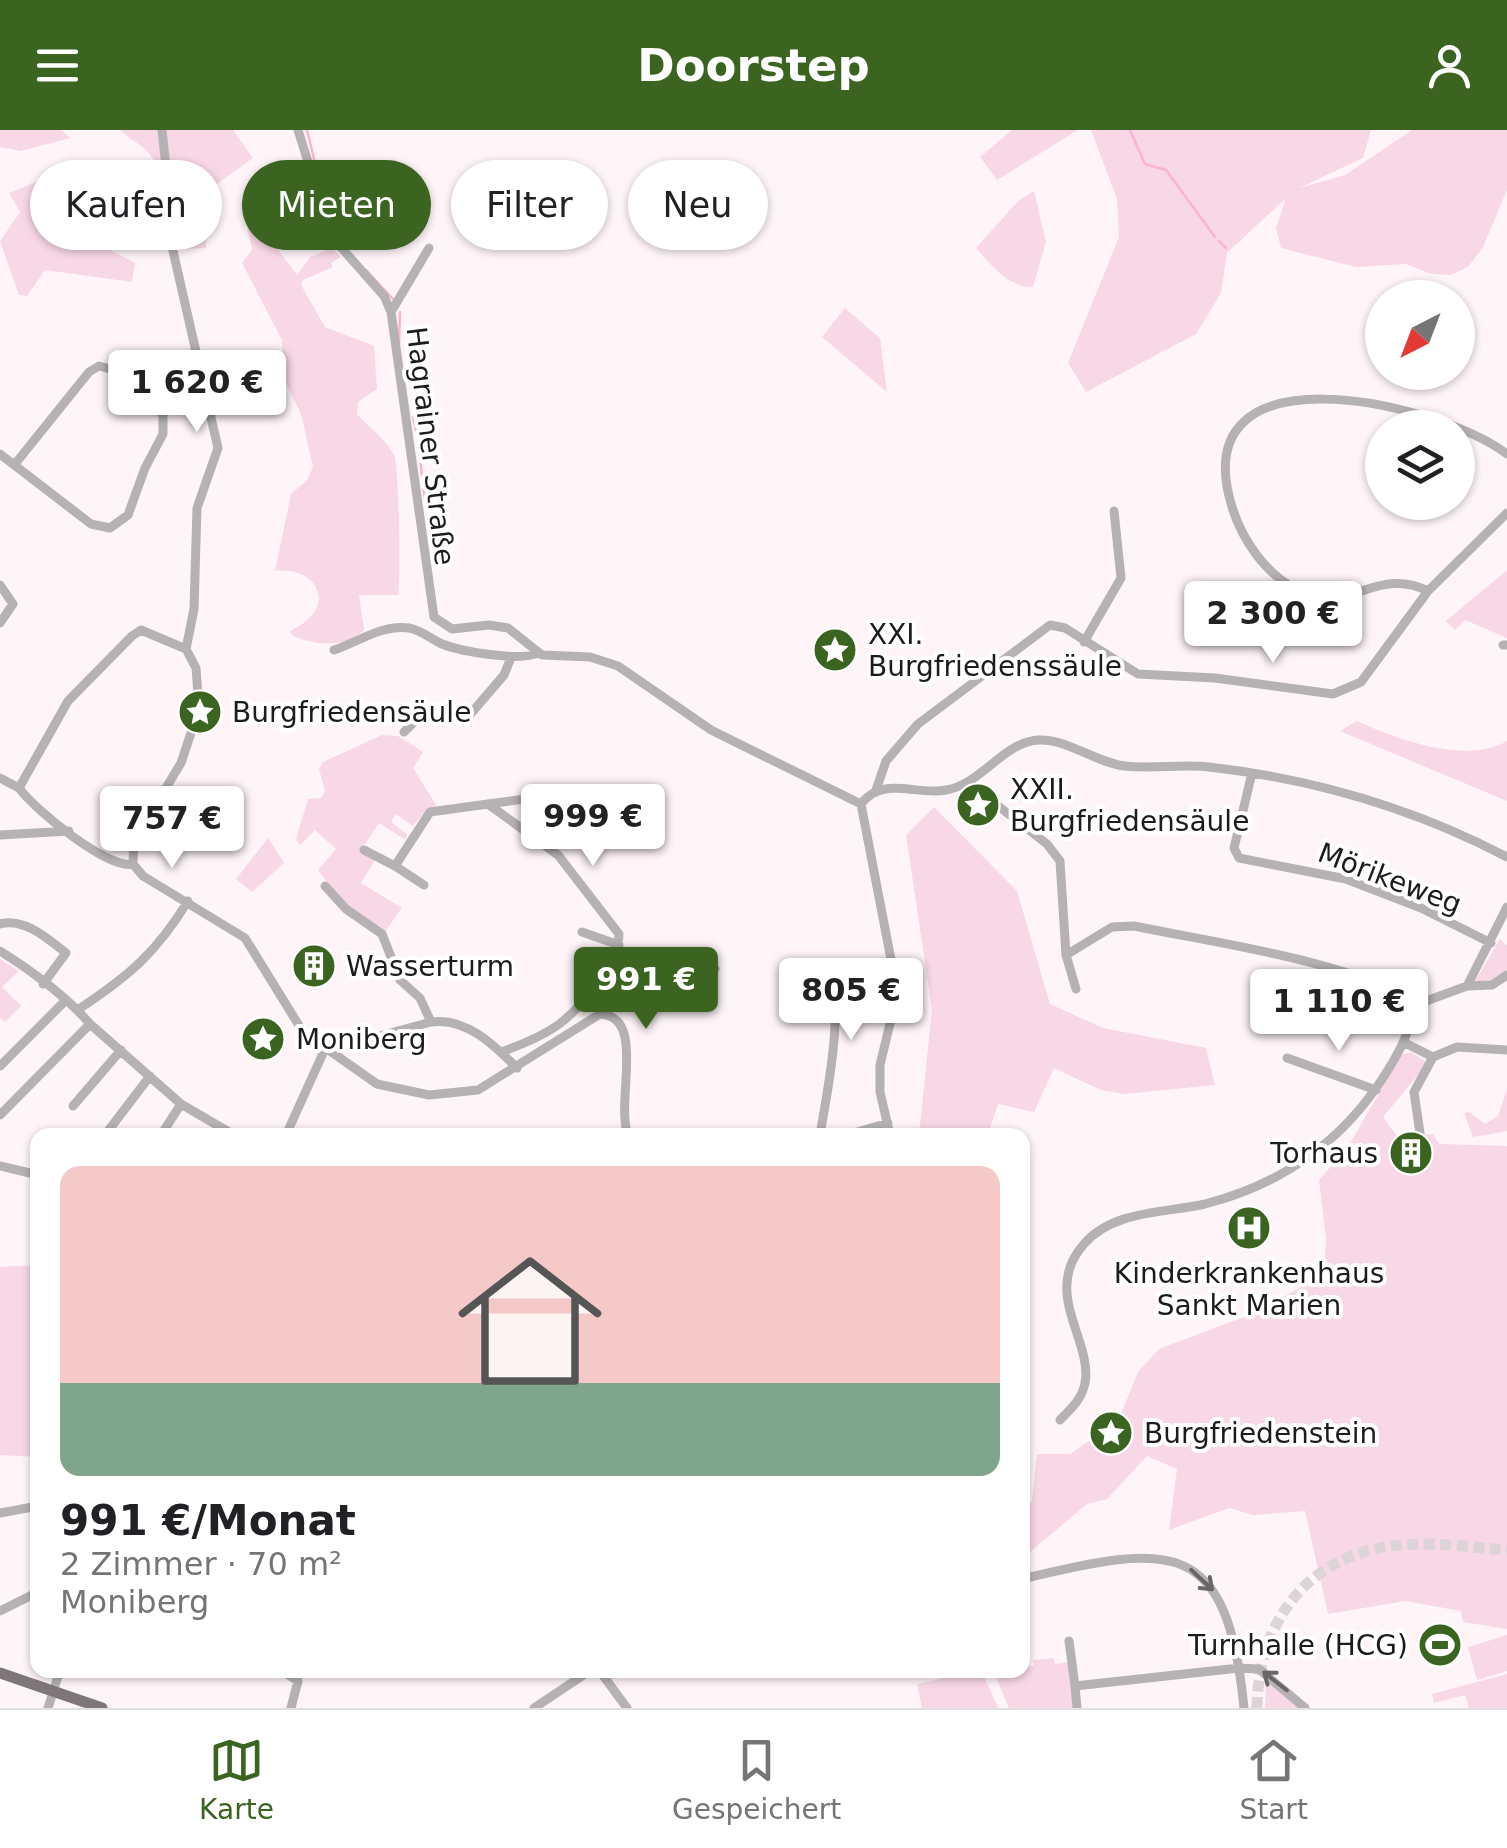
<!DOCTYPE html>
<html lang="de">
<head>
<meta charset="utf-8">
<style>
	:root { --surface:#fff; --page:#f6f6f6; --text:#202124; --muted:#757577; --line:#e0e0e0; --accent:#3a6420 }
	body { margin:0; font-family:"DejaVu Sans",sans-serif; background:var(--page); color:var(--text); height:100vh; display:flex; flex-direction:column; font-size:38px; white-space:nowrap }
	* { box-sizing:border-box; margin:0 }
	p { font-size:32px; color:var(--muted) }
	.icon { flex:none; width:55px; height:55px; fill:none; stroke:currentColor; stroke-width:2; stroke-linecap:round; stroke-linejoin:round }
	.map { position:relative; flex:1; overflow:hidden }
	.panel { position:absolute; left:30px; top:998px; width:1000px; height:550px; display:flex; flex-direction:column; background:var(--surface); border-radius:20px; box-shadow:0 2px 8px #0004 }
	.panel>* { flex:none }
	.hud { position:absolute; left:30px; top:30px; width:1000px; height:90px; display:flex; gap:20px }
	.needle { width:65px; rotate:222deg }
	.buttons { position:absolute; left:1365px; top:150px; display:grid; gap:20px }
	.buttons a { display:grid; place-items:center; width:110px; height:110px; border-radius:50%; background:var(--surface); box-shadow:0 2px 8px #0004; font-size:50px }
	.price { position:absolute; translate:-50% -85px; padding:0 22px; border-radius:10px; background:#fff; color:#222; font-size:32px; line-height:65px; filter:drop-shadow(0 2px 5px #0008) }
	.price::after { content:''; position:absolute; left:50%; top:60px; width:30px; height:22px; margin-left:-15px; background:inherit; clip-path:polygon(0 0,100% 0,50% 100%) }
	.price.active { background:var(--accent); color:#fff }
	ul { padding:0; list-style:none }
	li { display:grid; align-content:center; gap:20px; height:530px; padding:0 30px }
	li span { display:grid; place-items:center; height:310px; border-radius:20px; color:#555 }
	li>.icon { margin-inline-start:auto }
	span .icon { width:180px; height:180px; fill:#fffc; stroke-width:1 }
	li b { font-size:42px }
	.chip { padding:0 35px; border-radius:45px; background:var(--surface); box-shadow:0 2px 8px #0004; font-size:35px; line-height:90px }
	.chip.active { background:var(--accent); color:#fff }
	header { display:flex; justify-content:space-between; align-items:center; height:130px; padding:0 30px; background:var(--accent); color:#fff; font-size:45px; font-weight:700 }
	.tab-bar { display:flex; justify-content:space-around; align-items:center; height:140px; border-top:2px solid var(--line); background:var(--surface); font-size:28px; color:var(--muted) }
	.tab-bar a { display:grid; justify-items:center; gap:5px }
	.tab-bar .active { color:var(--accent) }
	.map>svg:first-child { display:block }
	.green { fill:#f8d7e6 }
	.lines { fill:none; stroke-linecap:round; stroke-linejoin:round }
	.stream { stroke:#fab3d6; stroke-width:2.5 }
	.major-tunnel { stroke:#ddd4d8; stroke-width:11; stroke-dasharray:11 5.5; stroke-linecap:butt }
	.minor { stroke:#b6b2b3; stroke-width:9 }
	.major { stroke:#7e777a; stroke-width:11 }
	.oneway { stroke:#6a6668 }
	.labels { text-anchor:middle; stroke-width:8; stroke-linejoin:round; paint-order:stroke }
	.street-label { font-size:28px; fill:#1e1b1c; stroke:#fff }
	.poi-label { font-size:28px; fill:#1e1b1c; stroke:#fff; text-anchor:start }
</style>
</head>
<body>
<header><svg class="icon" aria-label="menu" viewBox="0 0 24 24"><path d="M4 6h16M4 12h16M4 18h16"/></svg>Doorstep<svg class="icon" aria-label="person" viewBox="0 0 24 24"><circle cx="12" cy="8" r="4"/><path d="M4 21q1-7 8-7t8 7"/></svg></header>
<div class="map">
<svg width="1507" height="1578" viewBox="0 0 1507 1578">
	<rect width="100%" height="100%" fill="#fff5f9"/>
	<path class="green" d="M0 0H62L70 8 21 21 0 17Z
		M120 0H233L253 28 209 60 206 118 178 119C178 87 170 53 151 26 144 15 128 9 120 0Z
		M1012 0H1078L997 50 980 27Z
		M1091 0H1371L1363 28 1299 58 1345 45 1412 0H1507V60L1483 117 1468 137 1450 145 1431 144 1406 134 1356 137 1281 118 1276 98 1286 68 1227 123 1221 163 1196 204 1086 262 1068 233 1119 107 1117 69Z
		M62 42 85 66 110 120 135 133 132 152 45 140 27 166 19 165 0 111 20 82 9 63Z
		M1034 61 1046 112 1033 157C1009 158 991 135 976 118L1018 71Z
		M254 87 297 145 310 127 332 118 341 127 331 133 333 137 303 150 301 155 325 197 374 216 377 259 358 272 357 284C369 297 386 310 394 325 399 334 401 450 398 465H359L364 500C344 519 316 515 293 506L290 501C340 478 318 436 275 441L291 364 307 350 313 337 301 284 283 247 282 210 242 133 252 120 246 89Z
		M845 178 880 208 887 262 822 207Z
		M1507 440V508L1465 490 1455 500 1446 491Z
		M1357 591C1396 609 1466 635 1507 611V671L1340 601Z
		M382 605 398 606 423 622 413 638 438 678 425 681 413 696 396 684 391 692 407 704 406 710 379 693 361 720 375 730 361 753 402 778 384 803 340 769 318 740 336 719 315 700 300 715 296 709 308 669 321 668 325 661 319 639 323 632Z
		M934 677 1017 761 1050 874 1103 898 1206 918 1215 955 1124 964 1101 960 1054 938 1034 982 998 974 988 1005H919L932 879 906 705Z
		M268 708 284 733 252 762 236 749Z
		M1500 809 1507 816V842L1495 852 1475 851Z
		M0 829 19 841 2 857 21 876 5 892 0 887Z
		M1411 922 1428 933 1383 987 1397 1006 1433 1004 1439 1014 1507 1016V1499L1463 1492 1461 1481 1405 1471 1328 1484 1305 1381 1253 1385 1229 1378 1169 1400 1177 1339 1147 1326 1107 1369 1087 1374 1023 1428V1379L1032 1371 1037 1324H1070L1118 1291 1138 1242 1159 1219 1260 1181 1324 1143 1326 1109 1319 1050 1348 1017 1401 925Z
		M1507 959V1001L1473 1007 1464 983 1469 982 1485 994 1498 986Z
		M37 1135V1327L0 1325V1137Z
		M1507 1505V1541L1477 1550 1468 1517Z
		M1053 1528 1055 1534 1069 1532 1073 1578H1009L993 1540H1022L1023 1530 1026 1537 1034 1536 1033 1530Z
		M981 1540 998 1578H922L917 1554Z
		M1507 1544V1578H1469L1465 1565 1434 1573 1432 1564Z
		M1266 1549 1303 1578H1265Z"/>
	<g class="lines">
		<path class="stream" d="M307 0 322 62
			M1130 0 1145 34 1166 40 1215 107
			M1219 111 1226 118
			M366 140 393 169
			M399 215 400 182
			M413 287 416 301
			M418 312 425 371"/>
		<path class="major-tunnel" d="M1257 1578C1258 1495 1304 1428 1391 1416 1429 1411 1469 1417 1507 1420"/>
		<path class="minor" d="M298 0 331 106 384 166 391 182 434 487 452 499 489 495 508 498 542 525 590 527 618 536 711 600 861 674
			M391 182 429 118
			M0 324 91 394 110 398 128 385 145 338 163 304V285L118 241 99 236 89 242 15 334
			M0 455 13 474 0 493
			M1428 461C1375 434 1346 490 1292 457 1264 441 1243 410 1233 380 1178 212 1436 271 1507 324
			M1084 512 1121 448 1114 381
			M1503 515H1507
			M334 520C358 512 383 494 409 498 420 500 429 507 438 512 454 521 522 532 537 523
			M404 602 423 583 467 588 504 545 510 530
			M1252 643 1234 718 1239 728 1346 749 1421 778 1491 813
			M0 648 19 658
			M970 654 1047 714 1060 731 1066 825 1076 859
			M876 660 886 631 918 594 1050 495 1065 498 1138 544 1215 548 1333 564 1361 552 1428 461 1507 383
			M488 674 569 663
			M861 674C883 645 916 666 946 660 982 654 1002 613 1038 610 1066 608 1096 633 1125 636 1153 639 1181 634 1209 637 1314 649 1413 678 1507 727
			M861 674 894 845 893 881 880 935V962L890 1005
			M0 705 69 701
			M364 720 395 736 430 682 488 674 558 725 619 804C619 832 581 878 558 895 541 907 521 915 501 922
			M133 734 134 711 181 633 199 579 196 538 186 519 194 479 197 378 218 318 173 121 177 57 166 37 162 0
			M133 734 143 746 245 808 303 902 377 954 429 965 478 960 600 884C647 886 615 971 628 1005
			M133 734C108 740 34 679 19 658L68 571 132 506 141 500 186 519
			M395 736 424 755
			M325 756 346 779 382 804 400 850 420 868 431 892C466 887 494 915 517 938
			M0 794C24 787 48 809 66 823L43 854
			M582 802 619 815
			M0 821C31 840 68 868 90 894L181 974 234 1005
			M1066 825 1112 797 1134 796C1210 812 1356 832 1418 874
			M1467 856 1507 777
			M592 858 637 864 687 844 715 839
			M79 879C130 845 156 823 188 771
			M1403 912 1433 927 1414 962 1421 1010
			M1433 927 1457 917 1507 920
			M1287 928 1376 960
			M0 936 64 872
			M73 976 121 920
			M0 985 90 894
			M105 1005 150 946
			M161 1005 181 974
			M286 1005 324 921 431 892
			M820 1005C826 967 849 863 823 835
			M847 1005 888 993
			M0 1036 38 1045
			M1060 1290C1071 1279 1082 1269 1085 1253 1093 1211 1041 1162 1084 1114 1113 1080 1165 1083 1205 1074 1295 1051 1359 998 1401 917 1408 903 1411 888 1418 874L1467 856 1492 855 1507 845
			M0 1383 38 1376
			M1022 1449C1172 1413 1227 1406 1244 1578
			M0 1481 38 1462
			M1069 1511 1075 1556
			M280 1540 298 1551 291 1578
			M599 1540 627 1578
			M48 1578 60 1540
			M534 1578 591 1540
			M1077 1578 1075 1556 1239 1538 1259 1539 1305 1578"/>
		<path class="major" d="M0 1543 102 1578"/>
	</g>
	<defs><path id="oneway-shaft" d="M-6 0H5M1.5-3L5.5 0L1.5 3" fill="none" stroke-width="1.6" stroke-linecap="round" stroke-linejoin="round" transform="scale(2.5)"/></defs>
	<g class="oneway">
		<use href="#oneway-shaft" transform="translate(1202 1450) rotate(43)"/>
		<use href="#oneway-shaft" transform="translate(1275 1551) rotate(-142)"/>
	</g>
	<defs>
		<symbol id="sight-disc" viewBox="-11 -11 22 22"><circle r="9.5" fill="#3a6420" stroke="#fff"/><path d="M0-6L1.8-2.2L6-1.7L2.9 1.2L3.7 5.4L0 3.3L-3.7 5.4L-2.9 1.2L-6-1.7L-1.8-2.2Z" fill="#fff"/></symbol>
		<symbol id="building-disc" viewBox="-11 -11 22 22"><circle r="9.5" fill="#3a6420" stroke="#fff"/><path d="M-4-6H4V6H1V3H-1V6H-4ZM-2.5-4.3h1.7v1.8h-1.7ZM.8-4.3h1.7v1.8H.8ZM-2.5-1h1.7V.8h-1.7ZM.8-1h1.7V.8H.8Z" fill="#fff"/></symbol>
		<symbol id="hospital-disc" viewBox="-11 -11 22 22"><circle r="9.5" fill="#3a6420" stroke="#fff"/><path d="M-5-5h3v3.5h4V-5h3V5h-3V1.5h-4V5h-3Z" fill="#fff"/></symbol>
		<symbol id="stadium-disc" viewBox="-11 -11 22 22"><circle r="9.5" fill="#3a6420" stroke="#fff"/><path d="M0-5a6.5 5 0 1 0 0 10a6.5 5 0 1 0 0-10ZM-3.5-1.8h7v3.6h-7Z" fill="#fff"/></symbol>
	</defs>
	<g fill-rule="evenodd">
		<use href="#sight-disc" x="810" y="495" width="50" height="50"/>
		<use href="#sight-disc" x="175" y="557" width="50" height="50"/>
		<use href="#sight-disc" x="953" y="650" width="50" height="50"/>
		<use href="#building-disc" x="289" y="811" width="50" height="50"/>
		<use href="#sight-disc" x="238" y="884" width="50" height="50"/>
		<use href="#building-disc" x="1386" y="998" width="50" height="50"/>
		<use href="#hospital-disc" x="1224" y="1073" width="50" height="50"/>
		<use href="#sight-disc" x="1086" y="1278" width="50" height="50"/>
		<use href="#stadium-disc" x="1415" y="1490" width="50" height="50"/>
	</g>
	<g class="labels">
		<g class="street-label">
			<text transform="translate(431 316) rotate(83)" y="10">Hagrainer Straße</text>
			<text transform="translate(1390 748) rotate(21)" y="10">Mörikeweg</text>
		</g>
		<g class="poi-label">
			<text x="868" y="514">XXI.<tspan x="868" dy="32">Burgfriedenssäule</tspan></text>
			<text x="232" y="592">Burgfriedensäule</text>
			<text x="1010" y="669">XXII.<tspan x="1010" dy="32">Burgfriedensäule</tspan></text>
			<text x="346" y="846">Wasserturm</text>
			<text x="296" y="919">Moniberg</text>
			<text x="1378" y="1033" text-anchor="end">Torhaus</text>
			<text x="1249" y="1153" text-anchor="middle">Kinderkrankenhaus<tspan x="1249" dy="32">Sankt Marien</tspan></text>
			<text x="1144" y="1313">Burgfriedenstein</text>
			<text x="1408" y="1525" text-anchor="end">Turnhalle (HCG)</text>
		</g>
	</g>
</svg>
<div class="buttons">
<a><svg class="needle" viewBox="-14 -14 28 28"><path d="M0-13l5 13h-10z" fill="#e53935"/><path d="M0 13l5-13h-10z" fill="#757577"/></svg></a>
<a><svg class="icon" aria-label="layers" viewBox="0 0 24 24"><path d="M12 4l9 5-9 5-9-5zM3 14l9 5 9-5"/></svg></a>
</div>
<b class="price" style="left:197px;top:305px">1 620 €</b>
<b class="price" style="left:1273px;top:536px">2 300 €</b>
<b class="price" style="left:593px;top:739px">999 €</b>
<b class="price" style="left:172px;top:741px">757 €</b>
<b class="price active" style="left:646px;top:902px">991 €</b>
<b class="price" style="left:851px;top:913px">805 €</b>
<b class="price" style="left:1339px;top:924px">1 110 €</b>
<div class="hud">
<a class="chip">Kaufen</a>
<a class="chip active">Mieten</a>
<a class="chip">Filter</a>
<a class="chip">Neu</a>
</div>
<section class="panel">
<ul>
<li><span style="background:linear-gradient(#f6c9c9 70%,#7fa58c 0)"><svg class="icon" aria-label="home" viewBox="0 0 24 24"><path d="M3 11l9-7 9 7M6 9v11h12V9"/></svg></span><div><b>991 €/Monat</b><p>2 Zimmer · 70 m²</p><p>Moniberg</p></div></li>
</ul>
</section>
</div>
<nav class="tab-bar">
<a class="active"><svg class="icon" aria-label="map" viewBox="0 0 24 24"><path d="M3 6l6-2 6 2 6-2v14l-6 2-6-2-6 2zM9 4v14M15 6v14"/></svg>Karte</a>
<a><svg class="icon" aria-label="saved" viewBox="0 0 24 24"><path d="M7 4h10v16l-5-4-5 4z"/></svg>Gespeichert</a>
<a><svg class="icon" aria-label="home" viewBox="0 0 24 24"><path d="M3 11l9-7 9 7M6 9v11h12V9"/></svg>Start</a>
</nav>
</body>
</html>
